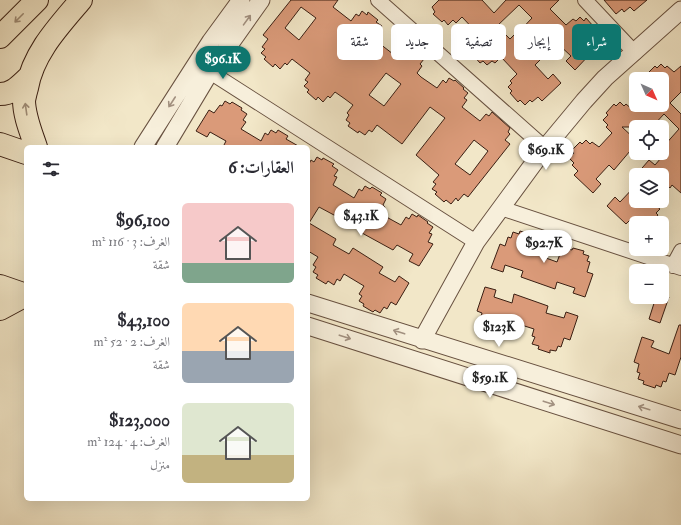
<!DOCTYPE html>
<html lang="ar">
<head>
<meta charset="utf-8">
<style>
	:root { --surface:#fff; --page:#f7f7f7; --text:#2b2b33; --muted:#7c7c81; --accent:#0f766e }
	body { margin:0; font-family:"IM FELL Double Pica",Amiri,serif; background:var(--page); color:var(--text); direction:rtl; height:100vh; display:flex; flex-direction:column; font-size:15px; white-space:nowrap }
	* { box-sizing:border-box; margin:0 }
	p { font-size:13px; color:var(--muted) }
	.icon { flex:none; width:22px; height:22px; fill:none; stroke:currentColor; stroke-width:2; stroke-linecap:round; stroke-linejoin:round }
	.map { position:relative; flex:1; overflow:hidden; direction:ltr }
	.side { position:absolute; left:24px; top:145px; width:286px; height:356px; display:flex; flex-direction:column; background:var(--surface); border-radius:6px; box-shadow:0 4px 16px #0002; direction:rtl }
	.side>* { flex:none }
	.hud { position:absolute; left:322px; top:24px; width:299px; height:36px; direction:rtl; display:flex; gap:8px }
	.needle { width:26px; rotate:135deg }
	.controls { position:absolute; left:629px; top:72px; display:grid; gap:8px }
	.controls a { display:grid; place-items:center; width:40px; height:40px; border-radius:6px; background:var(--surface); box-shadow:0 4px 16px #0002; font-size:20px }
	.price { position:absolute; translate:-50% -34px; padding:0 9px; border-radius:14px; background:#fff; color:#222; font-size:13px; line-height:26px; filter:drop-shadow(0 1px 2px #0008) }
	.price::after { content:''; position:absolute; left:50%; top:24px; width:12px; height:9px; margin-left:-6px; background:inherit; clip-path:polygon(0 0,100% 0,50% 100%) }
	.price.selected { background:var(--accent); color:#fff }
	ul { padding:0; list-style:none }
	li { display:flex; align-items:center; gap:12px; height:100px; padding:0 16px }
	li span { display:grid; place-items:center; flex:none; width:112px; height:80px; border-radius:6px; color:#555 }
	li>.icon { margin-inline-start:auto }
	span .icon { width:48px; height:48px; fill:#fffc; stroke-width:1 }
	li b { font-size:17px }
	h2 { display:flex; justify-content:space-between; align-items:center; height:48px; padding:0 16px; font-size:17px }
	.chip { padding:0 14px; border-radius:6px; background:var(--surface); box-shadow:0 4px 16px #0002; font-size:14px; line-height:36px }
	.chip.selected { background:var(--accent); color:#fff }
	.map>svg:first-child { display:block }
	.building { fill:#da9a79; stroke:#3a1f13; fill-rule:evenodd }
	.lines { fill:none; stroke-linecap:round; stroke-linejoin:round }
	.minor-casing { stroke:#685140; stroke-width:16 }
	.tertiary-casing { stroke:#685140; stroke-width:19 }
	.primary-casing { stroke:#3a1f13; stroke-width:24 }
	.minor { stroke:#f7efdb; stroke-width:14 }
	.tertiary { stroke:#f7efdb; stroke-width:17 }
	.primary { stroke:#f2e7c8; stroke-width:22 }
	.oneway { stroke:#9f8d77 }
	.oneway2 { stroke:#a29181 }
</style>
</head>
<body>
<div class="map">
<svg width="681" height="525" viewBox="0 0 681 525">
	<rect width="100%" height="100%" fill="#f2e7c8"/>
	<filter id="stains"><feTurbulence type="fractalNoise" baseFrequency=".005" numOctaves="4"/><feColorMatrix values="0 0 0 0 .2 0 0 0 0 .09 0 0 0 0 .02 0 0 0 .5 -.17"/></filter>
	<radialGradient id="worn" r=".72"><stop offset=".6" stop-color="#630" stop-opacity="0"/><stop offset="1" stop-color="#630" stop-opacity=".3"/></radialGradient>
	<path class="building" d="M291 0H338L333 7 351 21 356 14 359 16 362 11 367 15 368 12 378 20 376 22 382 26 377 32 380 34 375 40 393 54 398 46 401 48 405 44 409 47 411 45 421 52 419 55 424 59 420 64 422 66 417 73 421 77 437 88 443 80 446 83 449 78 454 81 455 80 464 88 463 89 468 93 464 98 467 100 462 107 480 121 486 114 489 116 492 112 510 128 508 132 510 134 505 140 510 144 468 197 464 194 458 201 456 198 451 204 446 200 444 202 435 194 437 192 432 189 436 184 433 182 439 175 416 155 445 118 430 107 402 144 377 125 372 132 369 130 365 135 359 131 358 133 348 126 350 123 346 120 349 115 347 113 353 105 345 99 335 92 330 98 328 96 323 102 318 97 316 100 307 92 309 90 304 86 308 82 305 80 310 73 292 59 287 65 285 63 280 69 275 64 273 67 264 59 266 57 261 53 265 49 262 47 268 39 263 35ZM301 7 316 18 299 40 285 28ZM386 73 401 84 384 106 369 95ZM474 140 488 151 470 175 455 164Z
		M439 0H482L494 13 506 0H559L550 9 566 25 573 19 576 21 580 17 584 21 586 18 594 27 592 29 597 34 592 39 595 41 589 47 593 51 575 70 566 61 571 56 557 43 535 65 548 79 553 74 561 83 542 101 538 97 532 102 530 100 525 105 520 100 518 102 510 93 512 91 508 87 512 83 510 81 517 74 501 57 495 63 492 61 487 65 483 61 480 63 472 54 474 52 470 48 475 44 472 41 479 35 462 17 456 23 453 20 448 25 444 20 442 22 433 14 435 12 432 7ZM519 5 532 18 517 34 516 33 510 39 497 26Z
		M604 0H647L634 11 630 7 624 12 622 9 616 14Z
		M661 64 665 68 667 66 674 72 681 66V92L670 103 681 114V193L672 185 670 188 662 180V175H636L649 160 655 165 667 151 663 147 679 129 664 114 652 127H622L636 140V157L630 151 614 170 609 165 596 179 601 184 593 193 574 175 578 171 572 165 574 163 569 158 574 153 571 151 580 142 582 144 586 140 590 144 592 142 599 147 612 133 606 127 608 125 603 120 608 115 606 113 614 104 616 106 620 102 624 106 626 104 633 110 638 105H662V94L666 90 662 87V79H642L655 66 657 68Z
		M225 101 230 104 232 102 242 108 241 110 247 114 243 120 246 122 241 129 261 141 265 133 268 135 271 130 276 133 278 130 288 136 286 139 300 147H223L226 141 210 132 207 137 196 131 209 110 214 113 220 105 222 106Z
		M317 157 322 160 323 158 334 164 332 166 338 170 334 176 337 177 333 185 338 188 354 198 359 189 362 191 365 186 370 189 372 187 382 193 380 195 386 199 383 205 385 207 381 214 401 225 406 217 409 219 412 214 417 217 418 215 428 222 427 223 433 227 429 233 432 234 428 242 433 244 419 266 409 261 413 254 397 245 393 250 362 233 366 226 350 217 347 222 319 207 309 223 336 239 333 245 349 254 353 248 383 267 379 273 395 282 399 276 409 283 396 305 391 302 387 309 384 307 380 313 375 310 373 312 363 306 364 304 359 301 362 296 359 294 364 286 344 274 340 281 337 279 334 285 328 281 326 284 316 278 318 275 313 272 316 267 313 265 318 257 308 251V166L311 160 314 162Z
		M636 185V201H659L655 205 660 209 656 213 658 215 651 223H636V225L630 220 626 224 607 206 615 197 620 202Z
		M520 231 532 235 531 238 536 240 534 245 538 246 535 254 557 262 560 254 563 255 565 248 572 250 573 248 584 251 583 254 589 256 587 261 590 262 587 272 593 274 585 297 573 293 575 288 557 282 555 289 521 277 523 271 505 265 503 272 491 268 500 244 505 246 508 237 511 238 513 232 519 234Z
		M485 287 496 290 494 297 512 303 514 294 548 306 546 313 564 318 566 312 578 316 570 340 564 338 561 347 558 346 556 351 550 350V353L538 349 539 346 532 344 535 337 532 336 534 329 512 322 509 332 506 330 504 336 499 334 498 337 486 333 487 331 480 329 483 322 480 321 482 313 477 311Z
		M656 297H669L660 323 649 319Z
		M679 325H681V357L675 375 669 373 666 382 663 381 661 387 656 385 655 388 643 384 644 381 638 379 640 373 637 372 639 364 634 362 642 337 654 341 651 347 669 354Z"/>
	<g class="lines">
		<defs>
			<path id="minor" d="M378 0 545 148
				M585 0 635 53
				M210 72 476 242
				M501 208 681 268
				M673 266 681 251"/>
			<path id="tertiary" d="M143 147 211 41 241 0
				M165 147 210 72 261 0
				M308 303 681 420
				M308 326 681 445
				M422 340 476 242 545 148 584 101 605 78 681 10"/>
			<path id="primary" d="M0 37 37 0
				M0 94C13 94 20 85 29 77
				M0 144 26 153
				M36 147C31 132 24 116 24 100 25 96 26 91 27 88 33 53 59 26 81 0
				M0 286 26 295
				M0 309 26 295"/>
		</defs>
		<use href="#minor" class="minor-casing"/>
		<use href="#tertiary" class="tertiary-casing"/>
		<use href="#primary" class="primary-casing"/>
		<use href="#minor" class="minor"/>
		<use href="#tertiary" class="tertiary"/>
		<use href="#primary" class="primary"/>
	</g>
	<defs><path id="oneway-shaft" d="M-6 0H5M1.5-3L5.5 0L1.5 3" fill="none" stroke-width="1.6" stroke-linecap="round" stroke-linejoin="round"/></defs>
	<g class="oneway">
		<use href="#oneway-shaft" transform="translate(19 18) rotate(135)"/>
		<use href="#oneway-shaft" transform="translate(26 109) rotate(-98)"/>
	</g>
	<g class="oneway2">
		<use href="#oneway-shaft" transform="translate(247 20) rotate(-54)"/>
		<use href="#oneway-shaft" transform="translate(172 102) rotate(123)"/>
		<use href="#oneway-shaft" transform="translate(399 332) rotate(-162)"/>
		<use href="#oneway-shaft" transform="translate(345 337) rotate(18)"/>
		<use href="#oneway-shaft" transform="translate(549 403) rotate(18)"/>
		<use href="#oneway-shaft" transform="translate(644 408) rotate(-163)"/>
	</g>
	<rect width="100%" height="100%" filter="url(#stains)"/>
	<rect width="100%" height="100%" fill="url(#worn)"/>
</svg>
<div class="controls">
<a><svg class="needle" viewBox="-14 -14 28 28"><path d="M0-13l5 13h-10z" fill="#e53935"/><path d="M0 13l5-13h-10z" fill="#7c7c81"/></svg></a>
<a><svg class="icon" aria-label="locate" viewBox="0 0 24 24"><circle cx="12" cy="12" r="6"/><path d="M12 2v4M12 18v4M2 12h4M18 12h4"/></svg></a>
<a><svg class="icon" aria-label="layers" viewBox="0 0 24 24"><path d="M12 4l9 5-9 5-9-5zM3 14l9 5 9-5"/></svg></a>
<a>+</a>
<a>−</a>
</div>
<b class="price selected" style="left:223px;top:80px">$96.1K</b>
<b class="price" style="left:546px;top:171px">$69.1K</b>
<b class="price" style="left:361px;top:237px">$43.1K</b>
<b class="price" style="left:544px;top:264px">$92.7K</b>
<b class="price" style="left:499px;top:348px">$123K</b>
<b class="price" style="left:490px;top:399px">$59.1K</b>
<div class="hud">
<a class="chip selected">شراء</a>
<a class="chip">إيجار</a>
<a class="chip">تصفية</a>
<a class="chip">جديد</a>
<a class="chip">شقة</a>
</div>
<section class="side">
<h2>العقارات: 6<svg class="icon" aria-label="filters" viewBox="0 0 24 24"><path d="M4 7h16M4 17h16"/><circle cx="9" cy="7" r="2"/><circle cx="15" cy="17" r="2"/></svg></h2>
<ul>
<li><span style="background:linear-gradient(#f6c9c9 75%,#7fa58c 0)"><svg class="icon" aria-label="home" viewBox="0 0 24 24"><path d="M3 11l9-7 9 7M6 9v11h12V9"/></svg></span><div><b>$96,100</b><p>الغرف: 3 · 116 m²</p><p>شقة</p></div></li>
<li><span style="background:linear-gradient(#ffd9b3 60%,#9aa5b1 0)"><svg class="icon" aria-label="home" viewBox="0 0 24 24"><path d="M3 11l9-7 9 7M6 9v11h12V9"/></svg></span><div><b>$43,100</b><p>الغرف: 2 · 52 m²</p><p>شقة</p></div></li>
<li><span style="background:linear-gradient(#dfe7d0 65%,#c2b280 0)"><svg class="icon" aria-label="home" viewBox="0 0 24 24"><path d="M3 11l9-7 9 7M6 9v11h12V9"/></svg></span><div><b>$123,000</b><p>الغرف: 4 · 124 m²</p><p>منزل</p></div></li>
</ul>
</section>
</div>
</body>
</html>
